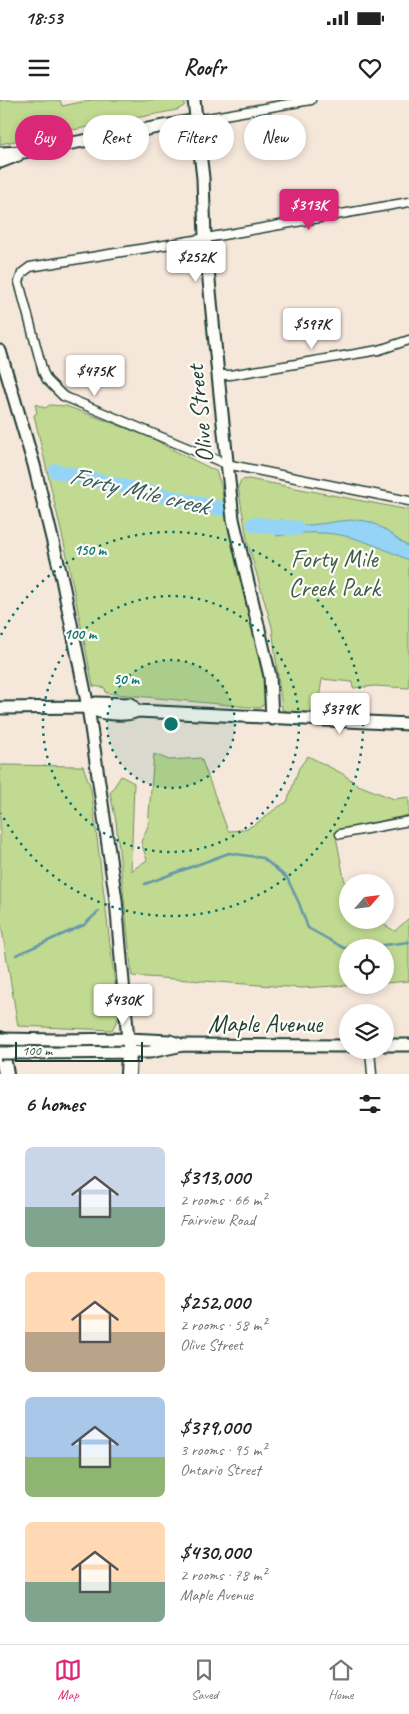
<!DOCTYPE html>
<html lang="en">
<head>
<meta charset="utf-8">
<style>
	:root { --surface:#fff; --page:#f2f2f2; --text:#222; --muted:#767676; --line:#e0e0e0; --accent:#db2777 }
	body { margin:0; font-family:Caveat,sans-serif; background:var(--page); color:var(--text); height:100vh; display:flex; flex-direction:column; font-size:19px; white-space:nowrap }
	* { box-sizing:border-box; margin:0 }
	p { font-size:16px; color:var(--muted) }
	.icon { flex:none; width:28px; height:28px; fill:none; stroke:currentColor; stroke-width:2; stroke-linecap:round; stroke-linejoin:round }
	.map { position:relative; height:974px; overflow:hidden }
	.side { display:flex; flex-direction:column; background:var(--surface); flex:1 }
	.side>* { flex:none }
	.hud { position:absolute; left:15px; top:15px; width:380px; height:45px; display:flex; gap:10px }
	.needle { width:32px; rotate:62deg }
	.buttons { position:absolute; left:339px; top:774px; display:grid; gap:10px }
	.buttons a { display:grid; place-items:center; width:55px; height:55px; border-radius:50%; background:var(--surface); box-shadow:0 2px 8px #0003; font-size:25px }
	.scale { position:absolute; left:15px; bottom:12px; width:128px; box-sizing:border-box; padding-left:5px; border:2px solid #1f3d34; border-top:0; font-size:14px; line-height:18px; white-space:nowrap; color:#1f3d34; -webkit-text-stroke:4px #fdfcf7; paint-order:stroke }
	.price { position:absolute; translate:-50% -42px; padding:0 11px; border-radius:5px; background:#fff; color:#222; font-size:16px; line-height:32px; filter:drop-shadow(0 1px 2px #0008) }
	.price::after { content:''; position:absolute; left:50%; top:30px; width:15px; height:11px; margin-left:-8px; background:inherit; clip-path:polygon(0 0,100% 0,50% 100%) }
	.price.active { background:var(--accent); color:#fff }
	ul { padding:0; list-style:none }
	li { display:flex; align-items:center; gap:15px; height:125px; padding:0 25px }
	li span { display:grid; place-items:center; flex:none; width:140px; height:100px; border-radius:8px; color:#555 }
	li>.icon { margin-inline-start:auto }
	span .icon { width:60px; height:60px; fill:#fffc; stroke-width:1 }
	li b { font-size:21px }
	h2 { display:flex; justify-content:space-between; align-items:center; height:60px; padding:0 25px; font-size:21px }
	.chip { padding:0 18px; border-radius:22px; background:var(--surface); box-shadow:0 2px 8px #0003; font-size:18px; line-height:45px }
	.chip.active { background:var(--accent); color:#fff }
	.status { display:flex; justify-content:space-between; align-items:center; height:35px; padding:0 25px; background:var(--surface); direction:ltr }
	.status svg { height:14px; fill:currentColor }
	header { display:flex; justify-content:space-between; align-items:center; height:65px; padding:0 25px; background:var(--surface); font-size:22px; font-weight:600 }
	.tab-bar { display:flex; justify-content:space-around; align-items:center; height:70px; border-top:1px solid var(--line); background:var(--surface); font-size:14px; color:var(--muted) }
	.tab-bar a { display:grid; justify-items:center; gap:2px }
	.tab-bar .active { color:var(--accent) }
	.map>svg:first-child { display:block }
	.green { fill:#c0da91; stroke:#708c62 }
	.water { fill:#95d4f6; stroke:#6698a8 }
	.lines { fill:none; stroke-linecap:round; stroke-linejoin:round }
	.stream { stroke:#6698a8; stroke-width:2.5 }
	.river { stroke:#95d4f6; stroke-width:15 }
	.street-casing { stroke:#1f3d34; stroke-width:11 }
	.secondary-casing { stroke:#1f3d34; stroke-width:15 }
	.highway-casing { stroke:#1f3d34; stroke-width:18 }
	.street { stroke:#fdfcf7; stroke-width:8 }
	.secondary { stroke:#fdfcf7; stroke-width:11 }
	.highway { stroke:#fdfcf7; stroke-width:14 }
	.secondary-bridge-casing { stroke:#1f3d34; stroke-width:15; stroke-linecap:butt }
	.secondary-bridge { stroke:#fdfcf7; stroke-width:11 }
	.ring { fill:none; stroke:#0f766e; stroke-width:2.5; stroke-dasharray:2.5 5 }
	.labels { text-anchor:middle; stroke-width:4.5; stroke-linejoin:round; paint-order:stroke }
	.street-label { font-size:25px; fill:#1f3d34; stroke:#fdfcf7 }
	.park-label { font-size:25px; fill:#3f5c47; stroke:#fdfcf7 }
	.water-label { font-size:26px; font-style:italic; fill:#375b5b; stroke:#fdfcf7 }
	.centre { fill:#0f766e; stroke:#fdfcf7; stroke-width:2.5 }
	.ring-label { font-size:15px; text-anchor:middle; font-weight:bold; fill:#0f766e; stroke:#fdfcf7; stroke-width:4.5; stroke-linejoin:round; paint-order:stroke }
</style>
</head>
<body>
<div class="status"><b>18:53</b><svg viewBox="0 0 49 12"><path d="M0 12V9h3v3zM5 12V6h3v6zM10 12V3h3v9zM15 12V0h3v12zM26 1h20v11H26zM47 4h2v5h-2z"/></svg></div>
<header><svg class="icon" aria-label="menu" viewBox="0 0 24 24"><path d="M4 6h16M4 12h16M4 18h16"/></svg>Roofr<svg class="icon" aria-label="heart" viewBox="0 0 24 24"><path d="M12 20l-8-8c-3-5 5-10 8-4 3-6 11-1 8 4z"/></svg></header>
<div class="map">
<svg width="409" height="974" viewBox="0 0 409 974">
	<rect width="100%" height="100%" fill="#f6e7db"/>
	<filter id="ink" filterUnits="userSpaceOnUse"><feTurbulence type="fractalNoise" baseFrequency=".02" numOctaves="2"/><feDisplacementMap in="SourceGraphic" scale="10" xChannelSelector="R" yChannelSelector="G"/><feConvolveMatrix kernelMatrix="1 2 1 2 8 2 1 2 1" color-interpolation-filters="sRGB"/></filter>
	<g filter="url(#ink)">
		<path class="green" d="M0 0H60L62 6 91 0H186L184 6 177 10 0 44Z
			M35 304 45 308 50 305 66 306 153 338 167 347 216 371 221 385 225 412 260 563 265 584 267 602 259 608 106 593 105 588 93 586 67 456 34 315 37 313Z
			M249 379 409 410V588L375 586 353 588 352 582 322 579 319 599 314 600 313 613 287 612 282 609 272 527 248 444 238 387 241 380Z
			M154 654 169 660 201 658 228 731C258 731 263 714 287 702L299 668 308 656 343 674 358 685 394 699 409 697V715L335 731 347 794 348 820H376L395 831 409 818V881L385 883V848H348V885H351L302 888 132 876 116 721 110 693 121 676 134 683 131 771 147 760 141 742 148 726Z
			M0 665 83 666 91 689 119 917 112 930 18 926 0 818Z"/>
		<path class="water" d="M282 420C308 433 338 416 366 421 379 423 397 440 409 447V460C381 448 351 433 320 433 305 432 291 434 277 436V421Z"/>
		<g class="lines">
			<path class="stream" d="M145 784 229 753 263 758 287 778 299 803 308 828 344 848H348
				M359 848 409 842
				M16 855 84 825 99 811"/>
			<path class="river" d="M56 371 222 409
				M254 424 276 427 297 428"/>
			<defs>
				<path id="street" d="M196 20 311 0
					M409 102 195 140 30 167 22 173 19 182 43 272 47 280 63 296 226 364 409 401
					M218 275H230L379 250 409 240
					M340 734 409 721
					M370 950 372 974"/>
				<path id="secondary" d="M194 0 203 78 205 138 218 275 233 419 270 576 272 619
					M0 53 24 52 196 20
					M0 62 18 55
					M0 251 34 365 62 479 88 607 116 800 129 952
					M88 607C99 614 125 617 137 611L409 624
					M0 608 88 607 96 603 131 604 137 611
					M59 940 128 939 170 941 179 944
					M385 945H409
					M38 953 150 952 183 945 348 946"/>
				<path id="highway" d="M0 939 6 974
					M128 974 129 952"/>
			</defs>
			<use href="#street" class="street-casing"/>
			<use href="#secondary" class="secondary-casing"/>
			<use href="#highway" class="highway-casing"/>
			<use href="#street" class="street"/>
			<use href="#secondary" class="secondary"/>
			<use href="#highway" class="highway"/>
			<defs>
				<path id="secondary-bridge" d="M0 939 59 940
					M0 953H38"/>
			</defs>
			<use href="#secondary-bridge" class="secondary-bridge-casing"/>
			<use href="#secondary-bridge" class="secondary-bridge"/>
		</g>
	</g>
	<circle cx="171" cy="624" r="64" fill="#0f766e" fill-opacity=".12"/>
	<g class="ring">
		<circle cx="171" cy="624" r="64"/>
		<circle cx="171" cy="624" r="128"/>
		<path d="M1 535A192 192 0 1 1 1 713"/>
	</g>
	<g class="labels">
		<g class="street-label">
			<text transform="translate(199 314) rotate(-96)" y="9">Olive Street</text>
			<text x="265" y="932">Maple Avenue</text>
		</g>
		<g class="park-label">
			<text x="334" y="467">Forty Mile<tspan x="334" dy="29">Creek Park</tspan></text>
		</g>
		<g class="water-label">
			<text transform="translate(139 390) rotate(13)" y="9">Forty Mile creek</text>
		</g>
	</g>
	<circle cx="171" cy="624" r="8" class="centre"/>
	<g class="ring-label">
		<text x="90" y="455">150 m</text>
		<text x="80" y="539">100 m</text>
		<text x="126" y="584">50 m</text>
	</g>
</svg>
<div class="buttons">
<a><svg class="needle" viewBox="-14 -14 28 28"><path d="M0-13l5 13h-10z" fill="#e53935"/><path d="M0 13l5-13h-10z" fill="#767676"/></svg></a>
<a><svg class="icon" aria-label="locate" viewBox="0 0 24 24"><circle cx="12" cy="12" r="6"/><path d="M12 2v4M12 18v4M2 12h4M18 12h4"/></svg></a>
<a><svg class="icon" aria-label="layers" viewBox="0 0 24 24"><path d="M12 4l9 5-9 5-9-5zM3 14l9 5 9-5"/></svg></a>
</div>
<div class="scale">100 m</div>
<b class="price active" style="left:309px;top:131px">$313K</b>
<b class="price" style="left:196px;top:183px">$252K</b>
<b class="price" style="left:312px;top:250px">$597K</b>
<b class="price" style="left:95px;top:297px">$475K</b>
<b class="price" style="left:340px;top:635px">$379K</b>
<b class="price" style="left:123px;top:926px">$430K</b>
<div class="hud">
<a class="chip active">Buy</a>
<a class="chip">Rent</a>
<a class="chip">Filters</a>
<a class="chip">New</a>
</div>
</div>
<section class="side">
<h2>6 homes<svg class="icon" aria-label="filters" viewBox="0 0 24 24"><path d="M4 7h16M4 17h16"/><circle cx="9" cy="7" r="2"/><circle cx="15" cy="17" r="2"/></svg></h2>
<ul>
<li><span style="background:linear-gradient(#c9d6e8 60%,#7fa58c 0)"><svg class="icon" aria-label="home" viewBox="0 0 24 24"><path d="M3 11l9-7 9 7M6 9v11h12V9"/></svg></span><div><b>$313,000</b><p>2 rooms · 66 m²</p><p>Fairview Road</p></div></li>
<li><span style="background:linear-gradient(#ffd9b3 60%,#b9a48a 0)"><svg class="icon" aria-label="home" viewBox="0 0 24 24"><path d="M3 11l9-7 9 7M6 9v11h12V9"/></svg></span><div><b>$252,000</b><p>2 rooms · 58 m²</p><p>Olive Street</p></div></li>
<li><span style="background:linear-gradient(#a9c7e8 60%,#8fb573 0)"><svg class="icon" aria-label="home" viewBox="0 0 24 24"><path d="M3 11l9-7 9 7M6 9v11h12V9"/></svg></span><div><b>$379,000</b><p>3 rooms · 95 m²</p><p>Ontario Street</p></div></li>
<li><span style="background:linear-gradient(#ffd9b3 60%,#7fa58c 0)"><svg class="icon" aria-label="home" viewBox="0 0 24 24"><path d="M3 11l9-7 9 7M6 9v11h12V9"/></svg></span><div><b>$430,000</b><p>2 rooms · 78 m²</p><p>Maple Avenue</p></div></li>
</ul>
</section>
<nav class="tab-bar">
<a class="active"><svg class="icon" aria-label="map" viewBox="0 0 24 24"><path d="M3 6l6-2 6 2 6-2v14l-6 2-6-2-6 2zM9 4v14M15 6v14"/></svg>Map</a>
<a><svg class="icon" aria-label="saved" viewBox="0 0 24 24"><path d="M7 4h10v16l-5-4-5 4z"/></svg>Saved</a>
<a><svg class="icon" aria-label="home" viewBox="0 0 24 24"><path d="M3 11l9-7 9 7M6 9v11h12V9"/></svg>Home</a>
</nav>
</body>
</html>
